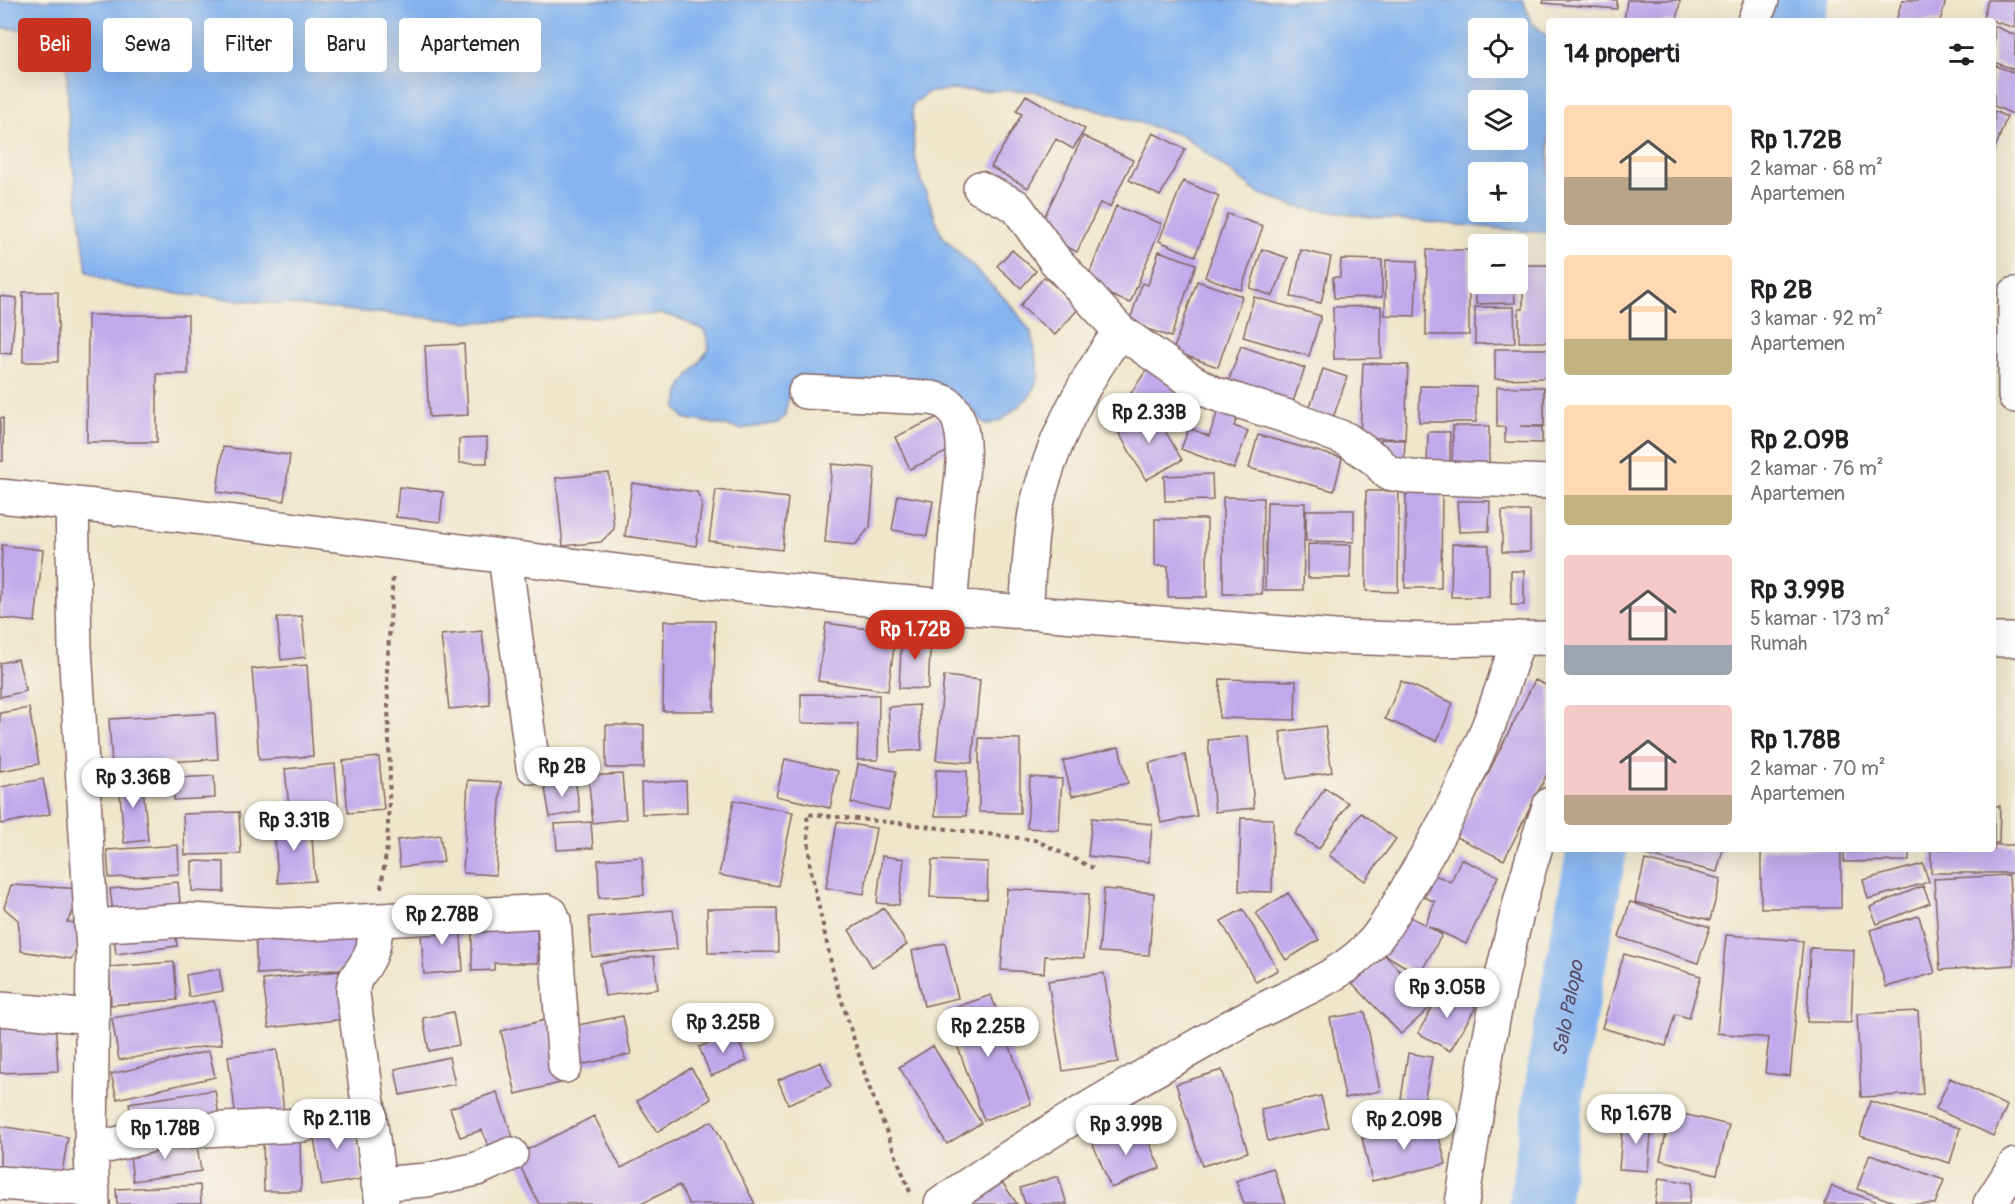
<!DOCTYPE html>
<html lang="id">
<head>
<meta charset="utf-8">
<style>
	:root { --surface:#fff; --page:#f6f6f6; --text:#202124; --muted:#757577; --accent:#c8321e }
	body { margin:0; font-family:Pangolin,sans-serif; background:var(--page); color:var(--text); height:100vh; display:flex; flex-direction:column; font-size:22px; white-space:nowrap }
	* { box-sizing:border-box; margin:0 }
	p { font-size:20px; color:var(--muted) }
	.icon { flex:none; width:33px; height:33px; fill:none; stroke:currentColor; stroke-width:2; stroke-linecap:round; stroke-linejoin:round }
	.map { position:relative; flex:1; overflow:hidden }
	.side { position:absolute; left:1546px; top:18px; width:450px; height:834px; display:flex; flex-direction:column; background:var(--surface); border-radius:6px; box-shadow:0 6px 24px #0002 }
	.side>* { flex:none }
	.guide { position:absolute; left:18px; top:18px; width:570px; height:54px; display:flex; gap:12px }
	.fabs { position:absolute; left:1468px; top:18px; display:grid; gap:12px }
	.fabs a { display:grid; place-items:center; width:60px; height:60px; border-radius:6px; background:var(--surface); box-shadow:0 6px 24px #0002; font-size:30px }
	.price { position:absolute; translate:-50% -51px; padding:0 14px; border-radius:21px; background:#fff; color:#222; font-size:20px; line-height:39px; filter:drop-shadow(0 2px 3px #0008) }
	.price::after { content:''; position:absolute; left:50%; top:36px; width:18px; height:14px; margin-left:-9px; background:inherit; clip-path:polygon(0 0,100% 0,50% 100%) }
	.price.active { background:var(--accent); color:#fff }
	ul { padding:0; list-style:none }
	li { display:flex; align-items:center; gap:18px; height:150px; padding:0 18px }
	li span { display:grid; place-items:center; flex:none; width:168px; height:120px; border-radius:6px; color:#555 }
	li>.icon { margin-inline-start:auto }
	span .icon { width:72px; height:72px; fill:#fffc; stroke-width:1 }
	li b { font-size:26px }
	h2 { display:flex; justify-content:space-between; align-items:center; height:72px; padding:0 18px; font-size:26px }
	.pill { padding:0 21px; border-radius:6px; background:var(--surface); box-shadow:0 6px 24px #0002; font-size:21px; line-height:54px }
	.pill.active { background:var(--accent); color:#fff }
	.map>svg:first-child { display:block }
	.water { fill:#84b4f0; stroke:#676a8e; stroke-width:1.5; fill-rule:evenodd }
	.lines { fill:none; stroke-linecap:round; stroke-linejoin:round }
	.river { stroke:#84b4f0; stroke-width:60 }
	.building { fill:#c1aaec }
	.minor-casing { stroke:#846563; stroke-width:36 }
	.path { stroke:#846563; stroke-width:4; stroke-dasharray:4.5 4.5; stroke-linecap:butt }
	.minor { stroke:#fff; stroke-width:33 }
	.labels { text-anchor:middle; stroke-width:4.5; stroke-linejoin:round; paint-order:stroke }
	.water-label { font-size:20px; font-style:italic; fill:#5b4c66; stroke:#f7f3e8 }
</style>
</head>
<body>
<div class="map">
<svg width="2015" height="1204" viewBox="0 0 2015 1204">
	<rect width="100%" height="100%" fill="#f7f3e8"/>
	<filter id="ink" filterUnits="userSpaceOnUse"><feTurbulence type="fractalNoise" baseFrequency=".0167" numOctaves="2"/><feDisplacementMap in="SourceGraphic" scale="12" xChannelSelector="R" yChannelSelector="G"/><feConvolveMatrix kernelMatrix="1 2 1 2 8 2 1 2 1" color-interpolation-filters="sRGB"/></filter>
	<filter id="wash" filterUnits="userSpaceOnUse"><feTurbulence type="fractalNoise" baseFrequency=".008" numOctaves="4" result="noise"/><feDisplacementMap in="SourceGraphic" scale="24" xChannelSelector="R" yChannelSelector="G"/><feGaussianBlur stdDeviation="1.35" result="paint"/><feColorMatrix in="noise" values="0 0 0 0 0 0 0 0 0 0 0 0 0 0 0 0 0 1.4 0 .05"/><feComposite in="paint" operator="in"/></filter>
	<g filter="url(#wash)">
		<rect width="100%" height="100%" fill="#efe6cb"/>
		<path class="water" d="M0 0H1523L1531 22 1549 38V233L1372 217 1297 207 1258 193 1184 136 1032 91 949 90 927 93 912 105 914 152 919 174 942 236 1012 306 1032 334 1039 375 1031 395 1002 420 986 425 974 412 945 391 801 380 789 393 785 415 778 423 741 429 684 418 676 408 682 385 709 349 705 331 680 319 662 314 472 322 166 293C138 289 112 286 87 271L69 134 67 68 51 41 22 29 0 28ZM1479 28H1518V68H1479ZM1479 100H1518V140H1479ZM1479 172H1518V212H1479Z"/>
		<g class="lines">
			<g class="river">
				<path d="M1792 21 1799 0"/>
				<path id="s1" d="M1539 1204 1560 1050 1597 849"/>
			</g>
		</g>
		<g id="blocks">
			<path class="building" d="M1544 0H1617V9L1543 3Z
				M1627 0H1680L1677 21H1624Z
				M1902 0H1946L1940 21H1896Z
				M1988 0H2015V28L1983 18Z
				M1994 26 2015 35V70L1994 62Z
				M1994 65 2015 73V109L2013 114 1994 106Z
				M1026 95 1085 129 1073 149 1056 139 1028 188 991 167 1022 114 1016 111Z
				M1994 111 2007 117 1994 151Z
				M1153 133 1185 149 1160 196 1129 180Z
				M1083 136 1133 160 1110 207 1100 203 1077 252 1037 232Z
				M1183 181 1219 196 1195 256 1159 241Z
				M1116 206 1162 224 1130 303 1085 285Z
				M1227 214 1263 226 1241 290 1205 277Z
				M1262 249 1288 258 1273 296 1250 288Z
				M1012 250 1036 271 1021 288 997 266Z
				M1301 250 1331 257 1321 303 1291 297Z
				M1427 250H1469V335H1426Z
				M1159 251 1196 264 1171 337 1129 323 1142 283 1148 285Z
				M1341 259 1382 260V297L1334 298 1333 277H1340Z
				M1386 260 1417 261 1415 316 1385 315Z
				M1475 265H1479V284H1514L1515 303 1476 304Z
				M1523 265H1550V342H1519V309H1523Z
				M1044 277 1080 307 1055 335 1020 306Z
				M1197 281 1242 296 1218 367 1173 351Z
				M23 292H58V362H23Z
				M0 296 17 298 11 354 0 353Z
				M1254 297 1321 316 1309 356 1243 337Z
				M1381 306V358L1334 359 1333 307Z
				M1475 307H1514L1515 343 1475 344Z
				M88 315H188V374H157V442H87Z
				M464 344 468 415 429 417 425 346Z
				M1241 346 1305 368 1291 407 1227 385Z
				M1495 349H1549L1550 378 1495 379Z
				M1363 363 1408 365 1405 439 1360 437Z
				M1149 366 1203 398 1183 428 1131 393Z
				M1323 369 1347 377 1333 418 1309 410Z
				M1420 386 1476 387V422H1419Z
				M1497 387H1544V426H1520L1542 427V443L1505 442V427H1497Z
				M1222 399 1242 406 1234 426 1248 431 1234 469 1181 449 1189 428 1209 436Z
				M1152 408 1182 460 1146 480 1116 428Z
				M940 416 955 448 910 469 895 437Z
				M0 418H3V461H0Z
				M1453 426H1489V471H1452Z
				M1428 432H1450V469H1427Z
				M1258 435 1342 458 1334 491 1249 468Z
				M487 438V463H459V439Z
				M1381 439 1405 440 1404 463 1380 462Z
				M223 447 290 455 284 501 217 492Z
				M832 464 875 468 870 527 855 545 825 542Z
				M609 473 614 529 601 542 563 546 556 478Z
				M1212 474 1213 500 1165 501 1164 476Z
				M632 483 697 492 702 503 696 546 625 536Z
				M1406 485H1442L1441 588H1405Z
				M399 487 443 492 440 522 396 517Z
				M716 490 788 498 782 550 709 541Z
				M1366 491H1399L1398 592 1366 591Z
				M898 495 933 501 927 536 892 530Z
				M1223 497 1263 498 1262 594H1223Z
				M1457 501H1490L1489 531 1459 532Z
				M1267 502 1305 503 1303 590H1265Z
				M1306 510H1354V542L1306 541Z
				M1502 511H1530V552H1502Z
				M1155 519H1207V597H1168V566H1155Z
				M1308 544 1351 545 1350 578H1308Z
				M1452 544 1489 545V597H1451Z
				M2 545 43 550 35 622 0 618Z
				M1511 571H1524V605H1511Z
				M302 616 306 657 281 660 277 618Z
				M664 621H715L714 711H663Z
				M826 623 896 633 888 691 818 681Z
				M482 631 490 705 449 709 441 635Z
				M902 633 931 635 928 689 899 688Z
				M18 659 26 691 0 697V663Z
				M307 665 313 756 259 760 252 669Z
				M944 676 980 680 972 763 936 760Z
				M1220 679 1296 681 1295 720 1219 718Z
				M1535 680 1550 687V768L1504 860 1456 837Z
				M1401 681 1453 703 1437 741 1385 719Z
				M801 694 879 695 878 760H857L858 724 801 723Z
				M919 705 922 750 891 752 888 707Z
				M29 708 39 764 0 771V713Z
				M215 713 218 759 112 765 109 719Z
				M606 725H644V768H606Z
				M1325 726 1332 772 1287 779 1280 732Z
				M1248 736 1254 808 1215 812 1208 740Z
				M979 738 1020 739V813L979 812Z
				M1119 747 1128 783 1072 796 1063 761Z
				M1185 755 1197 816 1161 823 1149 763Z
				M379 757 384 810 348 813 343 761Z
				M785 759 838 771 830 808 776 796Z
				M335 764 339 811 290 816 285 769Z
				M858 764 896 771 889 810 851 803Z
				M936 770 967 771 966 816H935Z
				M622 774 626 819 593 823 588 776Z
				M142 776 148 840 124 843 119 778Z
				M214 776 215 798 174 800 173 778Z
				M1030 777 1062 779 1059 830 1027 828Z
				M43 779 50 814 1 824 0 787Z
				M575 779 580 812 550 817 544 783Z
				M468 780 501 782 496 875 463 873Z
				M686 781 687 813 642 814 641 783Z
				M1325 788 1348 803 1319 849 1295 834Z
				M734 800 793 812 778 886 719 875Z
				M1994 806H2000L1999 843H1994Z
				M239 812 241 854 185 855 183 814Z
				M1361 813 1396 839 1365 881 1329 855Z
				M1092 818 1152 824 1149 862 1088 856Z
				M1241 818 1273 819 1272 892 1239 891Z
				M311 822 315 881 278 883 274 824Z
				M591 822 593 848 557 850 555 824Z
				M837 822 876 828 864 894 826 888Z
				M440 835 444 862 400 867 397 840Z
				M178 845 179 874 109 878 107 850Z
				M1994 845H2014V873H1931V849H1994Z
				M1647 849H1723L1717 872 1645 855Z
				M1761 849H1841V908H1761Z
				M1844 849H1909V861L1844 862Z
				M882 856 904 859 899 905 877 903Z
				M642 857 644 895 599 898 598 860Z
				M1461 859 1498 876 1466 944 1428 926 1442 935 1419 975 1384 954 1432 1006 1401 1034 1353 984 1384 954 1407 915 1425 925 1435 902 1424 897 1435 875 1451 882Z
				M932 860 988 862 987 899 930 897Z
				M1645 860 1721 879 1710 920 1635 902Z
				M192 861 224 862V892L192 891Z
				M1923 864 1929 882 1868 899 1863 880Z
				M2009 875 2014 965 1940 970 1934 879Z
				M178 882 181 913 114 920 110 889Z
				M11 885 86 889 67 922 89 924 71 959 21 951 18 920 4 908Z
				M1923 886 1930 903 1877 924 1870 907Z
				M1007 889 1089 894 1084 958 1045 956 1044 973 1001 970Z
				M1104 889 1154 893 1149 955 1099 952Z
				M1288 893 1319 940 1286 960 1256 913Z
				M1630 902 1710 927 1698 963 1619 937Z
				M777 908 778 952 708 953 707 909Z
				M884 908 907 945 872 967 849 930Z
				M1243 909 1278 970 1256 982 1221 921Z
				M673 910 677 949 592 957 589 917Z
				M1919 916 1935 973 1886 987 1870 930Z
				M460 919 463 971 424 974 420 921Z
				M174 921 177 946 116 954 113 929Z
				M537 924 538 963H494V970L472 971V925Z
				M357 925 359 969 257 974 255 931Z
				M1726 935 1803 941 1790 1076 1765 1073 1769 1038 1717 1033Z
				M945 943 958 998 924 1006 912 951Z
				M1810 948 1854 950 1851 1023 1807 1022Z
				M1624 954 1701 976 1689 1018 1675 1014 1666 1046 1602 1028Z
				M654 956 658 989 605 996 600 963Z
				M174 962 177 1000 111 1005 109 967Z
				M219 969 223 991 189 997 186 975Z
				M339 971 345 1019 269 1028 263 980Z
				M1104 973 1118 1062 1063 1071 1048 981Z
				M1444 987 1476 1007 1450 1051 1418 1033Z
				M991 995 1031 1104 984 1120 945 1011Z
				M214 1001 222 1044 119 1060 112 1018Z
				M1918 1011 1923 1094 1861 1097 1857 1014Z
				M453 1012 459 1045 429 1051 423 1018Z
				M1365 1012 1380 1091 1345 1098 1330 1018Z
				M623 1016 631 1054 576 1066 568 1027Z
				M55 1017 58 1071 0 1073V1020Z
				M549 1019 564 1082 516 1094 501 1031Z
				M735 1033 747 1061 711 1076 699 1047Z
				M933 1046 981 1123 947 1144 899 1067Z
				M277 1050 285 1121 237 1126 228 1056Z
				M209 1051 215 1077 117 1099 111 1074Z
				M1408 1053 1432 1057 1424 1103 1401 1099Z
				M449 1057 455 1084 400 1095 395 1069Z
				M821 1062 831 1086 788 1104 778 1080Z
				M691 1068 711 1099 657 1132 637 1101Z
				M1222 1070 1248 1152 1202 1166 1176 1084Z
				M1950 1078 2007 1106 1993 1136 1936 1109Z
				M215 1090 220 1124 134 1136 129 1103Z
				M497 1092 515 1143 490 1151 482 1130 460 1137 450 1108Z
				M1321 1096 1329 1128 1268 1141 1261 1109Z
				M1870 1101 1960 1128 1950 1163 1860 1136Z
				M1671 1111 1729 1125 1717 1174 1660 1160Z
				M352 1114 362 1179 322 1186 311 1120Z
				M594 1116 621 1168 712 1121 755 1204H689L679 1185 641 1204H539L515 1156Z
				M1623 1120 1652 1122 1648 1171 1619 1169Z
				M1435 1121 1446 1164 1372 1181 1362 1138Z
				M1142 1125 1160 1168 1111 1188 1093 1144Z
				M0 1126 68 1137 60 1184 0 1174Z
				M300 1132 301 1191H264L263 1133Z
				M196 1139 201 1171 133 1181 129 1148Z
				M1870 1154 1944 1180 1935 1204H1900L1857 1189Z
				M1273 1168 1286 1204H1244L1236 1181Z
				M1058 1176 1067 1204H1025L1020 1188Z
				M1659 1178 1692 1183 1689 1204H1655Z
				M1002 1182 1017 1204H970Z
				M200 1185 201 1204H117L116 1189Z
				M1832 1186 1883 1204H1825Z"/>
		</g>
	</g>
	<g filter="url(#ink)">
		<use href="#blocks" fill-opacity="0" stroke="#846563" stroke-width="1.5"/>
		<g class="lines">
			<defs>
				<path id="minor" d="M1754 21 1762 0
					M980 188 1016 206 1054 259 1120 331C1081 385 1051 443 1036 508 1029 542 1029 578 1026 613
					M2015 294V396
					M1120 331 1190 380 1213 393 1285 416 1346 439 1376 460 1388 473 1412 477 1550 482
					M805 392 931 398C941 400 948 402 954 411 971 437 960 488 957 517 955 547 953 576 950 606
					M0 496 179 515 688 580 887 601 1335 637 1432 640 1550 638
					M72 503 75 648 93 951 91 1150 93 1204
					M505 557 533 767
					M1994 640H2015
					M377 921C375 934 375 948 368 960 360 976 353 974 353 994L382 1204
					M91 926 188 920 288 925 547 911 551 913 554 920 565 1066
					M0 1009 93 1017
					M91 1150 165 1132 304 1125
					M0 1183 93 1190
					M378 1184 427 1180 477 1169 511 1154
					M941 1204C1036 1136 1138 1079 1239 1022 1284 996 1340 981 1375 940 1389 923 1400 901 1411 882 1437 839 1460 795 1479 749 1495 713 1506 675 1519 638
					M1462 1204C1483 1068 1504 935 1550 804
					M1990 1204 2015 1165"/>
			</defs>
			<use href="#minor" class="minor-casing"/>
			<path class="path" d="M381 888 387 847 390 776 387 669 393 575
				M910 1192 868 1084 834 976 810 866 807 814 908 824 1035 840 1093 868"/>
			<use href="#minor" class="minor"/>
		</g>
	</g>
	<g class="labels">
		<g class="water-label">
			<text dy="7" stroke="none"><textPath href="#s1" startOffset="198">Salo Palopo</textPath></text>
		</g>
	</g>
</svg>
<div class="fabs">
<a><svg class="icon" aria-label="locate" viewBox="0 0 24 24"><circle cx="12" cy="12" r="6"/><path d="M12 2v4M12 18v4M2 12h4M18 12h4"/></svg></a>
<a><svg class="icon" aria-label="layers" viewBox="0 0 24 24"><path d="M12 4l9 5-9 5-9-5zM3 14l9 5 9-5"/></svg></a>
<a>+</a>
<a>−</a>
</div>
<b class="price" style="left:1149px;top:444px">Rp 2.33B</b>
<b class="price active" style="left:915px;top:661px">Rp 1.72B</b>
<b class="price" style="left:562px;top:798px">Rp 2B</b>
<b class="price" style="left:133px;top:809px">Rp 3.36B</b>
<b class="price" style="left:294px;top:852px">Rp 3.31B</b>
<b class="price" style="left:442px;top:946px">Rp 2.78B</b>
<b class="price" style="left:1447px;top:1019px">Rp 3.05B</b>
<b class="price" style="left:723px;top:1054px">Rp 3.25B</b>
<b class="price" style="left:988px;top:1058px">Rp 2.25B</b>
<b class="price" style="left:1636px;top:1145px">Rp 1.67B</b>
<b class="price" style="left:337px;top:1150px">Rp 2.11B</b>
<b class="price" style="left:1404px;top:1151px">Rp 2.09B</b>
<b class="price" style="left:1126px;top:1156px">Rp 3.99B</b>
<b class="price" style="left:165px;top:1160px">Rp 1.78B</b>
<div class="guide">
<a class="pill active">Beli</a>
<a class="pill">Sewa</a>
<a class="pill">Filter</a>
<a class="pill">Baru</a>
<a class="pill">Apartemen</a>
</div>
<section class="side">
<h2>14 properti<svg class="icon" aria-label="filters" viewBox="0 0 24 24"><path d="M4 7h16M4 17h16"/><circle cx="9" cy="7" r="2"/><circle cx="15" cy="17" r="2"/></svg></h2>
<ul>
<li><span style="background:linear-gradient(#ffd9b3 60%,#b9a48a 0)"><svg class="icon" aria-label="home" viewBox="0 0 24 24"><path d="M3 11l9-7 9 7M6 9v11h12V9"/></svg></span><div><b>Rp 1.72B</b><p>2 kamar · 68 m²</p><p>Apartemen</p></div></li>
<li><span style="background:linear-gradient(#ffd9b3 70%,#c2b280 0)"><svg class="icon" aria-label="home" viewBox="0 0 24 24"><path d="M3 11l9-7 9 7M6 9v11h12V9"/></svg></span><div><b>Rp 2B</b><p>3 kamar · 92 m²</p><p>Apartemen</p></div></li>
<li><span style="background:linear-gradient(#ffd9b3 75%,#c2b280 0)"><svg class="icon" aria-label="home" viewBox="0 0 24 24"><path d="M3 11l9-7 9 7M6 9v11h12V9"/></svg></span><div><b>Rp 2.09B</b><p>2 kamar · 76 m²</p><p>Apartemen</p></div></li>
<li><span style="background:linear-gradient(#f6c9c9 75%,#9aa5b1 0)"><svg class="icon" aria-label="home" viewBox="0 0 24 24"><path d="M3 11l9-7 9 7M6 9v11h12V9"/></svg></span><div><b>Rp 3.99B</b><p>5 kamar · 173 m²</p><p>Rumah</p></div></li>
<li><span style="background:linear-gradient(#f6c9c9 75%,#b9a48a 0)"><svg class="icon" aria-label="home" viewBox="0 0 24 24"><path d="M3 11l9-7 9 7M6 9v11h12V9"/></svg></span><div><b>Rp 1.78B</b><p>2 kamar · 70 m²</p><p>Apartemen</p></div></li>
</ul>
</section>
</div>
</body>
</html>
